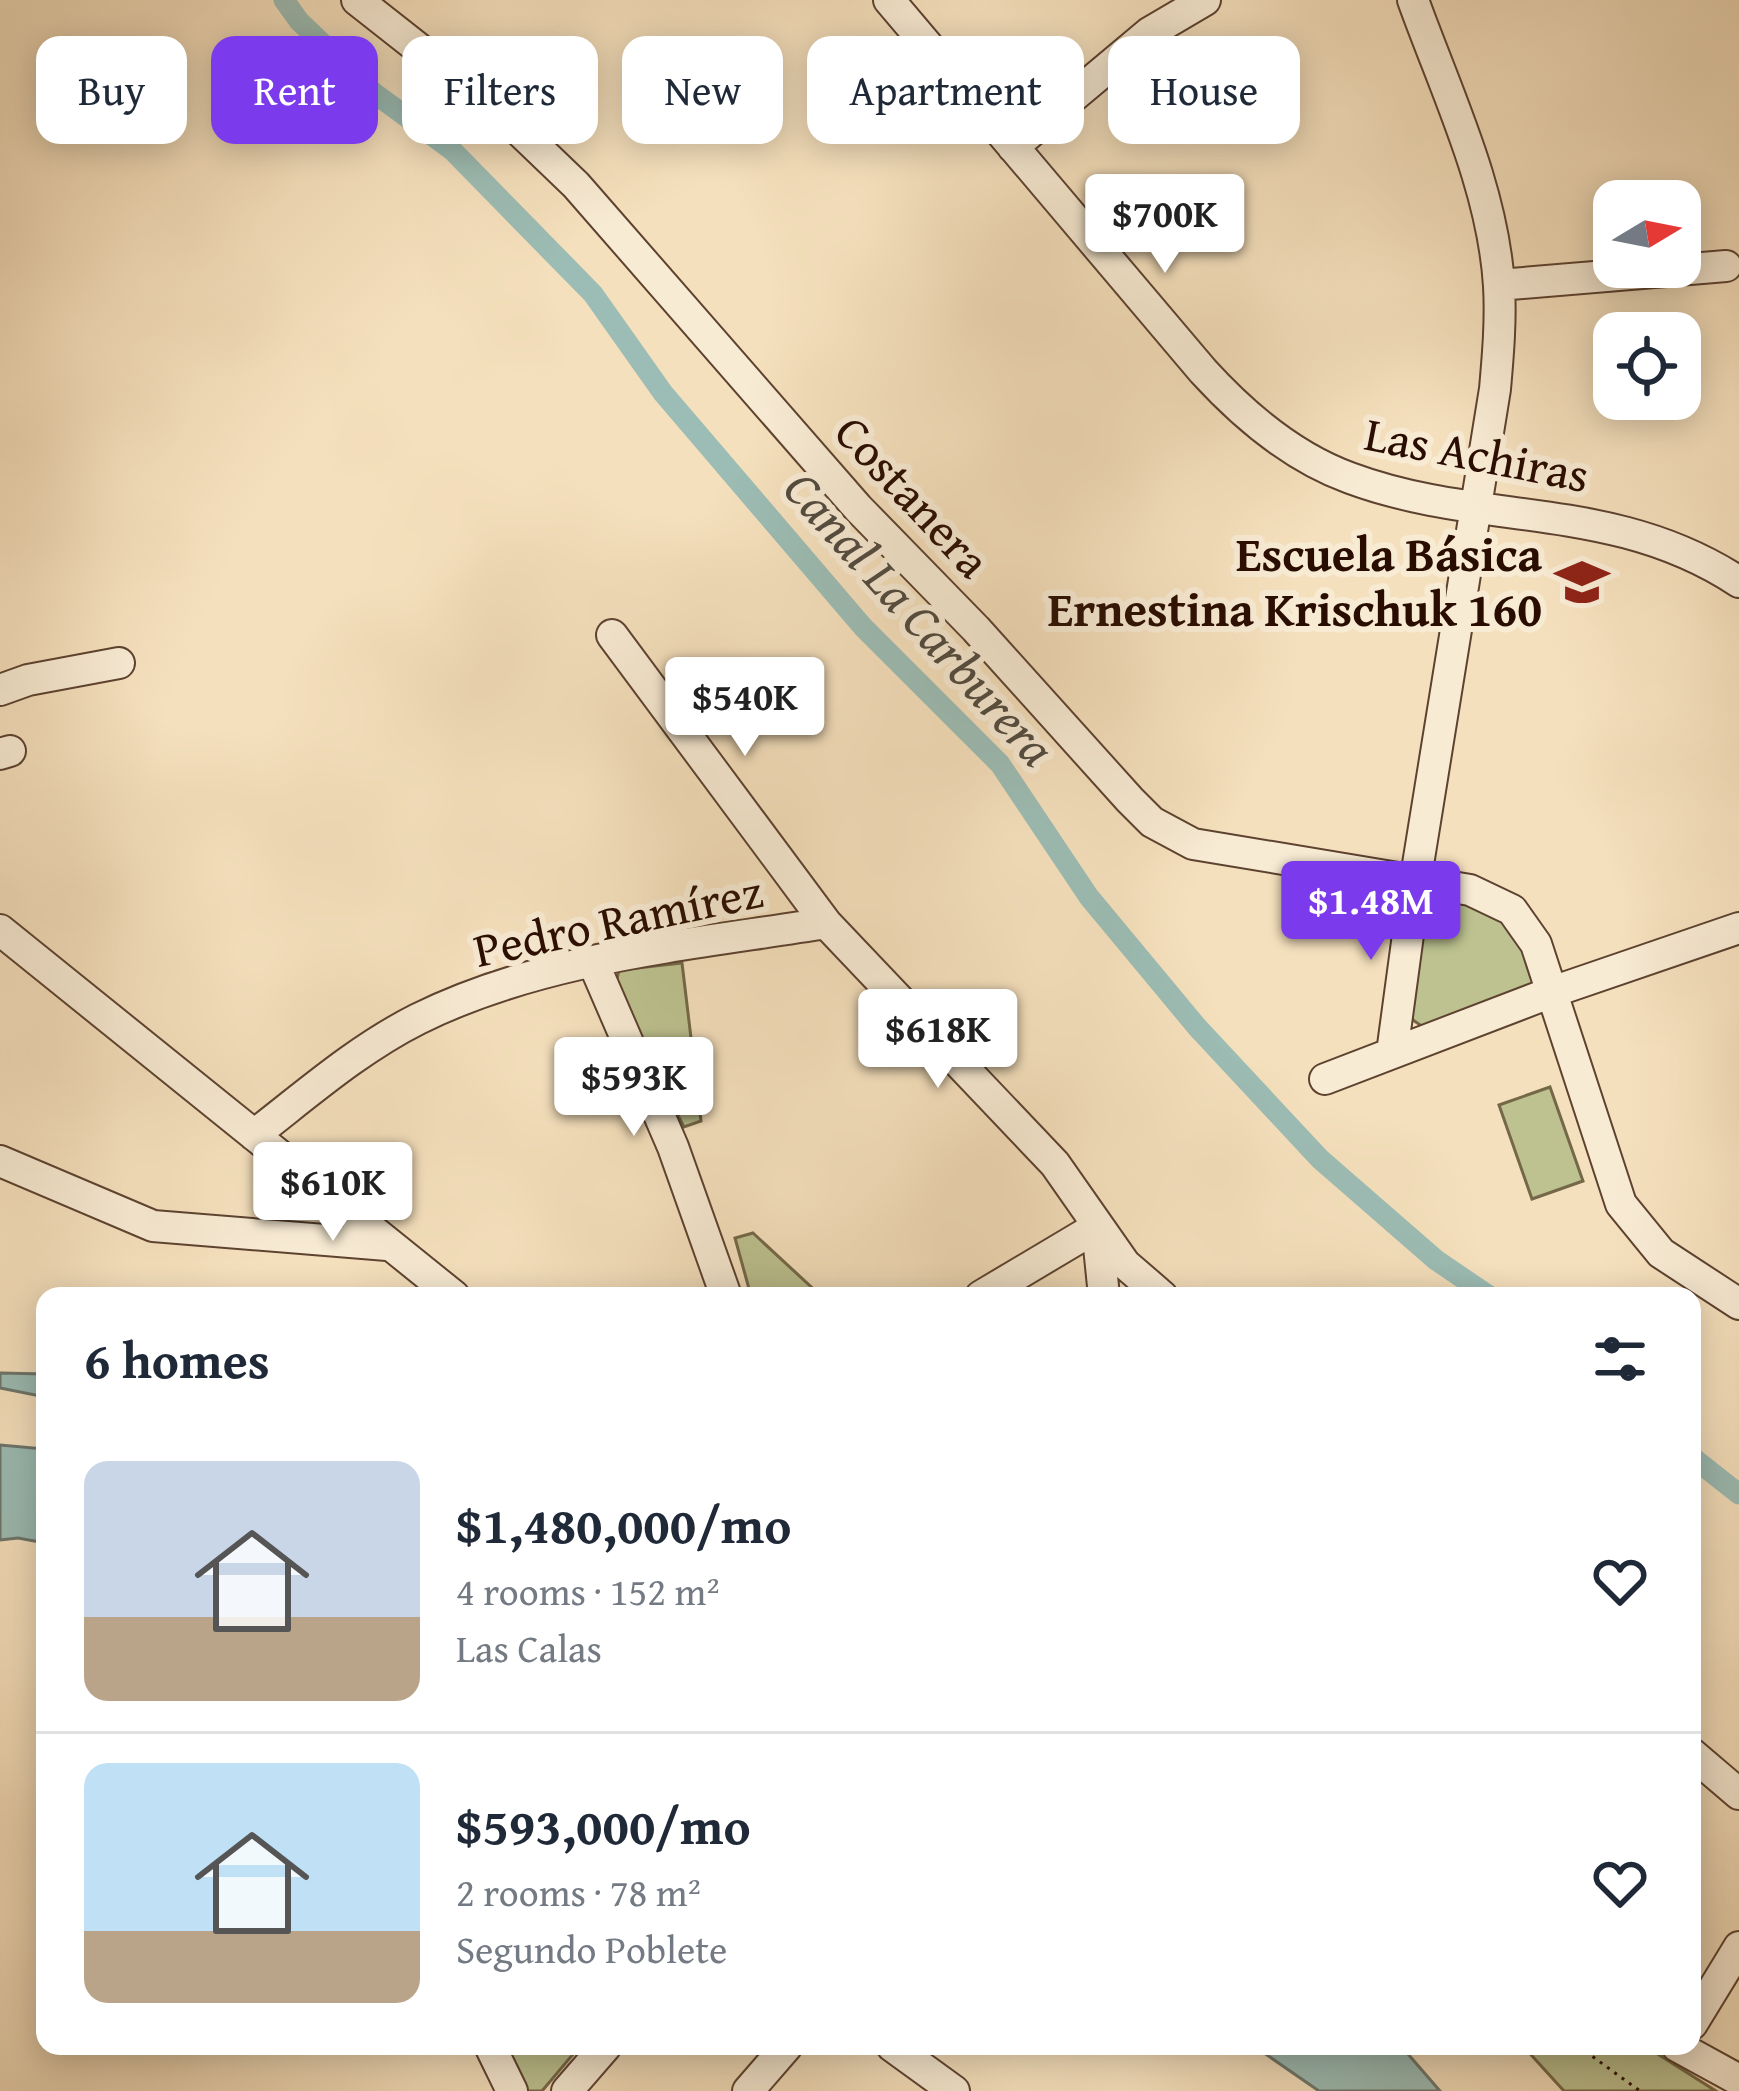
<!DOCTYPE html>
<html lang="en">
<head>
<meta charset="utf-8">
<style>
	:root { --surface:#fff; --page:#f2f2f3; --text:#1f2937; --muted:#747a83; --line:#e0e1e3; --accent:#7c3aed }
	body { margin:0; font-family:"Gentium Book Plus",serif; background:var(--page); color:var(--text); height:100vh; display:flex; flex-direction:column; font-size:45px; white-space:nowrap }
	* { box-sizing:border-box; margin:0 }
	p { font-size:39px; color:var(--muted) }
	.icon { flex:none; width:66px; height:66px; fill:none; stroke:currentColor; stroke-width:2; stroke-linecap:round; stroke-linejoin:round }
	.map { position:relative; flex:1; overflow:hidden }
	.panel { position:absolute; left:36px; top:1287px; width:1665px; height:768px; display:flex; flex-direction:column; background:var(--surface); border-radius:24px; box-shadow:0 6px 30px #0003 }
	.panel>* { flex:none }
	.guide { position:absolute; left:36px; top:36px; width:1668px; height:108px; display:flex; gap:24px }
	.needle { width:78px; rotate:80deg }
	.tools { position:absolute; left:1593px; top:180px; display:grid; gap:24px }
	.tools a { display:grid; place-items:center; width:108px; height:108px; border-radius:24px; background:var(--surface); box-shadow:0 6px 30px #0003; font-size:60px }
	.price { position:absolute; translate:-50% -102px; padding:0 27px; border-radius:12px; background:#fff; color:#222; font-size:39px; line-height:78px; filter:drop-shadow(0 3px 6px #0008) }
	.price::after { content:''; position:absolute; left:50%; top:72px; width:36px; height:27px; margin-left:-18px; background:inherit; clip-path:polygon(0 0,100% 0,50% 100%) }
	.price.active { background:var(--accent); color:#fff }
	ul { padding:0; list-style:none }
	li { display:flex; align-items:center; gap:36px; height:300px; padding:0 48px }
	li+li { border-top:3px solid var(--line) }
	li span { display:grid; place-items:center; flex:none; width:336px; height:240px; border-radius:24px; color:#555 }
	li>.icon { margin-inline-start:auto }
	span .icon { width:144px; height:144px; fill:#fffc; stroke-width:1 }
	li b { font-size:51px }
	h2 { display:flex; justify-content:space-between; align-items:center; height:144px; padding:0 48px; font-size:51px }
	.chip { padding:0 42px; border-radius:24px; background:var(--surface); box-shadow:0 6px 30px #0003; font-size:42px; line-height:108px }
	.chip.active { background:var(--accent); color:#fff }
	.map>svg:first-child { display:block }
	.green { fill:#bdc290; stroke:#746848; stroke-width:3 }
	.water { fill:#9cbdb5; stroke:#6e776d; stroke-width:3 }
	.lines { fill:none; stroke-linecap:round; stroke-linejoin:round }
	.canal { stroke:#9cbdb5; stroke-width:21 }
	.minor-casing { stroke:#5d4230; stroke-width:34 }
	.path { stroke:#2a0d01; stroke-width:3; stroke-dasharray:3 6; stroke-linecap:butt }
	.minor { stroke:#f8ebd4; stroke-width:30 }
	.labels { text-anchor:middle; stroke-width:12; stroke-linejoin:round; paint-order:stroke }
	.street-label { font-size:48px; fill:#2a0d01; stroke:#f8ebd4 }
	.poi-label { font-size:48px; font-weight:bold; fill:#2a0d01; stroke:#f8ebd4; text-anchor:end }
	.water-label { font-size:51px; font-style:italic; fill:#524b40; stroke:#f8ebd4 }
</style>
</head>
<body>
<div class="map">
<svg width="1739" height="2091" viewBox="0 0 1739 2091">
	<rect width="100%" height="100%" fill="#f5e0bd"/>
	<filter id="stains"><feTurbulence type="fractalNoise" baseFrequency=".00167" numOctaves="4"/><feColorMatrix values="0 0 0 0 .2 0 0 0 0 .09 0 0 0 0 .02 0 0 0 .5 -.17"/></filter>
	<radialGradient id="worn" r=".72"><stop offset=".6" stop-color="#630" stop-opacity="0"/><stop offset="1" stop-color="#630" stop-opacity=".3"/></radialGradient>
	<path class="green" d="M1436 898C1484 906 1506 906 1527 954 1533 969 1537 975 1532 991L1426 1029 1413 1020 1408 1006 1421 905Z
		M682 963 701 1121 684 1127 614 992 619 970Z
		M1550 1087 1583 1181 1532 1199 1499 1105Z
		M753 1233 821 1296H751L735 1238Z
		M501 2046H580L542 2091H523Z
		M1523 2046H1645L1716 2091H1564Z"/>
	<path class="water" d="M0 1373 45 1374V1397L0 1388Z
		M0 1445 45 1449V1543L18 1538 0 1540Z
		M1254 2046H1401L1440 2091H1319Z"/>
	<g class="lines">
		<path class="canal" d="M284 0 299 21 374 93 452 150 593 294 663 393 863 627 1000 764 1089 897 1197 1027 1320 1159 1436 1260 1489 1296
			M1692 1457 1739 1494"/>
		<defs>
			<path id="minor" d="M357 0 503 115 576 185 858 508 976 629 1130 800 1152 822 1193 844 1470 890 1512 910 1536 944 1621 1204 1661 1253 1739 1304
				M889 0 1203 371C1244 416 1292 457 1350 478 1482 527 1613 499 1739 582
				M1013 147 1149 33 1205 0
				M1499 285 1726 266
				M612 635 826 923 1055 1164 1125 1264 1162 1296
				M0 690 28 680 119 663
				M0 754 10 751
				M0 930 454 1296
				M593 962 673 1147 726 1296
				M1392 1053 1415 883 1495 389C1498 355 1501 320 1499 286 1493 187 1446 92 1413 0
				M1325 1079 1552 992 1739 928
				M254 1135C307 1094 358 1049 418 1019 543 957 690 945 826 923
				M0 1161 153 1226 387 1245
				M1097 1227 1104 1296
				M981 1296 1097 1227
				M1692 1754 1739 1794
				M1692 2024 1739 1947
				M490 2046 512 2091
				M892 2046 954 2091
				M1677 2046 1739 2080
				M567 2091 606 2046
				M748 2091 787 2046"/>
		</defs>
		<use href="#minor" class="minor-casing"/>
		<path class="path" d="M1578 2046 1640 2091"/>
		<use href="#minor" class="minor"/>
	</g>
	<defs>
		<symbol id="school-bare" viewBox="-9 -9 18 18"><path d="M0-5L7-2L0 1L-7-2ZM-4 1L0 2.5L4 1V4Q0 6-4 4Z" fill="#8f2418" stroke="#f8ebd4" stroke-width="2.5" paint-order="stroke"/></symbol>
	</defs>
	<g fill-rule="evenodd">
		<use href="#school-bare" x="1544" y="544" width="76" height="76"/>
	</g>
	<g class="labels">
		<g class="street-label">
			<text transform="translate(1477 454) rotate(11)" y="17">Las Achiras</text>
			<text transform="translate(913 496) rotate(47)" y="17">Costanera</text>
			<text transform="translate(618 920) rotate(-12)" y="17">Pedro Ramírez</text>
		</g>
		<g class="poi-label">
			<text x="1542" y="571">Escuela Básica<tspan x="1542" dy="55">Ernestina Krischuk 160</tspan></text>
		</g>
		<g class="water-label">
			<text transform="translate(920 618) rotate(48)" y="18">Canal La Carburera</text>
		</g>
	</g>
	<rect width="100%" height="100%" filter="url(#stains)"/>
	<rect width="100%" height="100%" fill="url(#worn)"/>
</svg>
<div class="tools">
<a><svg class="needle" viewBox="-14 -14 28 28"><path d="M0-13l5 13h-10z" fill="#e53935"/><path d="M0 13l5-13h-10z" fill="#747a83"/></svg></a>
<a><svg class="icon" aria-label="locate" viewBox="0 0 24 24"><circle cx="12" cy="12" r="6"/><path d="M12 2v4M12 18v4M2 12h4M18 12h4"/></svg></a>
</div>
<b class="price" style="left:1165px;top:276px">$700K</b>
<b class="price" style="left:745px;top:759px">$540K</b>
<b class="price active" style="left:1371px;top:963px">$1.48M</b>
<b class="price" style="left:938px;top:1091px">$618K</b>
<b class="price" style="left:634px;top:1139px">$593K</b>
<b class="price" style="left:333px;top:1244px">$610K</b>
<div class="guide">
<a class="chip">Buy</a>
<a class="chip active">Rent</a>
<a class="chip">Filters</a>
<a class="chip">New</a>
<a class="chip">Apartment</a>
<a class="chip">House</a>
</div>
<section class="panel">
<h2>6 homes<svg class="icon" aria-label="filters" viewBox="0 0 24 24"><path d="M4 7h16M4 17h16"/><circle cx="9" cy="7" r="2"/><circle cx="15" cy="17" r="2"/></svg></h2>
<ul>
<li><span style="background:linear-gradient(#c9d6e8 65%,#b9a48a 0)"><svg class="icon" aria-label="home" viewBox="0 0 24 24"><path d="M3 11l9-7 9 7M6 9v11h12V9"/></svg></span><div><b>$1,480,000/mo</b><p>4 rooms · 152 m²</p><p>Las Calas</p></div><svg class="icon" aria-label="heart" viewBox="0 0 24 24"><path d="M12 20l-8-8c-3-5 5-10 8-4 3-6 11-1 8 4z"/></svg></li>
<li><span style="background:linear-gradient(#bfe0f5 70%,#b9a48a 0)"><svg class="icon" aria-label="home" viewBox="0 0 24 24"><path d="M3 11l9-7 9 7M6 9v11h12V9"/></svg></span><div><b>$593,000/mo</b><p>2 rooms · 78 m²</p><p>Segundo Poblete</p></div><svg class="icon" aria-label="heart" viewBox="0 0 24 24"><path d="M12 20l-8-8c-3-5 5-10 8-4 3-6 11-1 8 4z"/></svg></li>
</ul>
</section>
</div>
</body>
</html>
